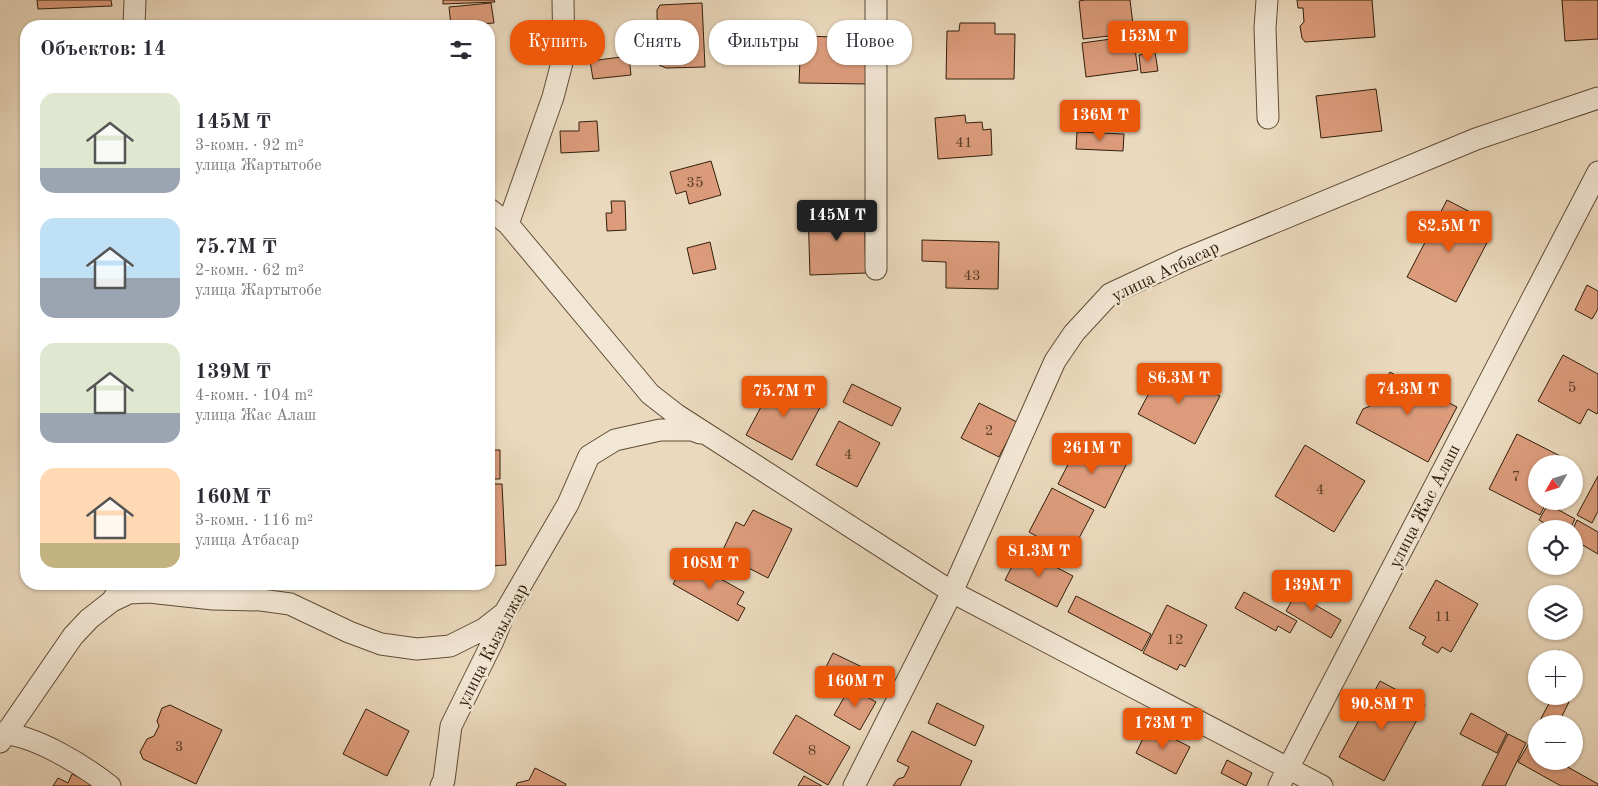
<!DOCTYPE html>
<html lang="ru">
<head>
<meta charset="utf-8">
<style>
	:root { --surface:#fff; --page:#f2f2f3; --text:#2b2b33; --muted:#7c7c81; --accent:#ea580c }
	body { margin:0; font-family:"Old Standard TT",serif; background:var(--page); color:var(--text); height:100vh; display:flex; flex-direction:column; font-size:19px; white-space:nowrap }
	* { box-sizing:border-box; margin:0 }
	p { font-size:16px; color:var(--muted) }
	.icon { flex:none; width:28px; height:28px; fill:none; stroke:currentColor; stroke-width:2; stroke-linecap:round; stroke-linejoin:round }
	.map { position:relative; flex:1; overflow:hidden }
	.details { position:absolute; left:20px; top:20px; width:475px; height:570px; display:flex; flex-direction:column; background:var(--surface); border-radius:20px; box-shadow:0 1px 4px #0004 }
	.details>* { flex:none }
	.banner { position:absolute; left:510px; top:20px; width:475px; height:45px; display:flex; gap:10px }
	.needle { width:32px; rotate:231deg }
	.buttons { position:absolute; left:1528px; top:455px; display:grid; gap:10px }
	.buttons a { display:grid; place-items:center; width:55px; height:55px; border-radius:50%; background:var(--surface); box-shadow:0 1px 4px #0004; font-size:25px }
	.price { position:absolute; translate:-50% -42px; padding:0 11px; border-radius:5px; background:var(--accent); color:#fff; font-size:16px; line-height:32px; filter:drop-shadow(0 1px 2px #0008) }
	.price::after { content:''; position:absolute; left:50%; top:30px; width:15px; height:11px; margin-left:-8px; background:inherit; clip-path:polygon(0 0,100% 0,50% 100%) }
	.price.active { background:#222; color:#fff }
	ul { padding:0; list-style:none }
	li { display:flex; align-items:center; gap:15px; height:125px; padding:0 20px }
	li span { display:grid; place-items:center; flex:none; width:140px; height:100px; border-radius:15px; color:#555 }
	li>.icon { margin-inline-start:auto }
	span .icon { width:60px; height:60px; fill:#fffc; stroke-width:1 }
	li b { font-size:21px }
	h2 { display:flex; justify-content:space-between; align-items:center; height:60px; padding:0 20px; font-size:21px }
	.tag { padding:0 18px; border-radius:20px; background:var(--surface); box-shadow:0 1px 4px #0004; font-size:18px; line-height:45px }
	.tag.active { background:var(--accent); color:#fff }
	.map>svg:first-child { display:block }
	.building { fill:#dc9c7c; stroke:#301e09 }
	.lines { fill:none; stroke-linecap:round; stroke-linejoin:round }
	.minor-casing { stroke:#5f4d36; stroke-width:23 }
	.minor { stroke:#f2e6d4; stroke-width:21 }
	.labels { text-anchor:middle; stroke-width:5; stroke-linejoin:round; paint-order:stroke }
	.number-label { font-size:15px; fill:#5b3e26 }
	.street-label { font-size:18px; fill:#301e09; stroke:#f2e6d4 }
</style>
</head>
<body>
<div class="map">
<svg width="1598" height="786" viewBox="0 0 1598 786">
	<rect width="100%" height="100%" fill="#ebd9bd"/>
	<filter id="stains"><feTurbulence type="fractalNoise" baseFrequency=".004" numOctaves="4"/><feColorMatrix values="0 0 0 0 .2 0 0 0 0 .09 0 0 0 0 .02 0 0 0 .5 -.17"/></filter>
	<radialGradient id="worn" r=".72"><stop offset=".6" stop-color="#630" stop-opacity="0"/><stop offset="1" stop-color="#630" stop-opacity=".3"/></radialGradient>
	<path class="building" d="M37 0H111L112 6 38 9Z
		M443 0H494L495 2 443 4Z
		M1085 0H1130L1134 33 1083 39 1079 1Z
		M1297 0H1372L1375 37 1305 42 1302 38 1300 26 1304 22 1303 8H1298Z
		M1562 0H1598V39L1565 41Z
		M491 3 494 23 451 26 449 7Z
		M702 3 705 67 666 68 659 65 658 55 664 49 663 24 657 19V10L660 5Z
		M960 23H995V34H1015L1014 79H946L947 31H959Z
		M801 36 871 38 870 84 799 83Z
		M1133 36 1138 70 1086 77 1082 43Z
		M1155 52 1158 71 1141 73 1139 55Z
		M629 56 631 75 593 79 590 61Z
		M489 86H493L494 121 489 122Z
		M1376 89 1382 131 1321 138 1316 96Z
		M965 115 966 123 982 122 983 130 991 129 992 155 938 159 935 118Z
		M597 121 599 151 561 153 560 131H579V122Z
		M1077 132 1124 134 1123 151 1076 149Z
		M711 161 721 195 689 204 686 191 676 194 670 172Z
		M1447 200 1478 216 1471 230 1489 239 1456 302 1407 277Z
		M611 201H625L626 230 607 231 606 213H612Z
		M864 208 866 273 810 275 808 210Z
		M922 240 999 242 998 289 946 288V262L922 261Z
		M710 242 716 269 693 274 687 248Z
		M1587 285 1598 291V309L1592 319 1575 310Z
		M1563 355 1598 374V412L1597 414 1588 409 1580 424 1538 401Z
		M1163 366 1220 396 1195 444 1138 414Z
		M1390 372 1411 384H1418L1431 390 1432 394 1457 407 1428 462 1356 423 1363 409 1370 406Z
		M777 377 823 402 792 460 746 435Z
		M852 384 901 408 892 426 843 402Z
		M979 403 1017 422 999 457 961 438Z
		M839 421 880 443 857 487 816 465Z
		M1517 434 1568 460 1566 464H1536V501H1547L1540 515 1489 489Z
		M1080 441 1126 465 1105 508 1058 484Z
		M1305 445 1365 481 1334 532 1275 496Z
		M489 450H500V479H489Z
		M1598 476V511L1592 523 1577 515Z
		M489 484H502L506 565 489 566Z
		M1052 488 1094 510 1070 555 1029 532Z
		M1548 504 1575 519 1570 529H1554L1539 520Z
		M753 510 792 529 768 578 721 554 736 522 744 526Z
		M1577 520 1598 532V554L1574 540 1573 529Z
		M1021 549 1073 576 1057 607 1005 580Z
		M687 560 744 592 737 604 745 608 738 621 673 584Z
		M1436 580 1478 604 1451 652 1442 647 1438 653 1422 644 1426 637 1409 628Z
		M1302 583 1318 592 1312 603 1341 620 1331 638 1286 611Z
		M1244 592 1297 621 1290 633 1278 626 1276 631 1235 608Z
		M1076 596 1151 634 1142 651 1068 612Z
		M1167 605 1207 625 1185 667 1180 664 1177 670 1143 653Z
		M1558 650 1568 657 1567 659H1552Z
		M833 653 883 677 873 698 823 673Z
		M1380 681 1425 705 1384 781 1339 757Z
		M850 687 876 702 860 730 834 715Z
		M1553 696H1558L1569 702 1558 724H1538Z
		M937 703 984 726 975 746 928 723Z
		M170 705 222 730 196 784 143 759 140 752 147 739 154 736 159 726 157 721 162 708Z
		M366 709 409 731 387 776 343 754Z
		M1471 713 1507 733 1497 753 1460 734Z
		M796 715 850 747 828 785 773 753Z
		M1149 726 1190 747 1176 774 1136 753Z
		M912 731 972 761 960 786H893L898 779 904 777 909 767 897 761Z
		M1508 734 1526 743 1505 786H1482Z
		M1532 738 1536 740V761H1557L1598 784V786H1561L1518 762Z
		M1227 760 1252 773 1246 786 1221 773Z
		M535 768 566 784 565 786H516L517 783 529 780Z
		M72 774 96 786H53L58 778 68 783Z
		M804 776 822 786H798Z"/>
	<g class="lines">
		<defs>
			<path id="minor" d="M1267 0 1265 28 1268 118
				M134 26 135 0
				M489 209 508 224 650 394 677 415 952 592 1322 786
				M508 224 553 97 564 55 563 0
				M876 269V0
				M112 601 129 593 149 592 213 599 261 600 290 604 349 632 381 644 417 649 450 646 484 629 503 614
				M0 733C35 735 83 765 110 786
				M0 742 73 636 89 619 112 601 119 590
				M441 786 444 780 451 726 493 641 504 614 568 504 589 456 615 440 660 430H692L700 433
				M854 786 952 592 1055 361 1074 333 1110 294 1183 260 1476 139 1598 98
				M1279 786 1598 172"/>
		</defs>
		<use href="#minor" class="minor-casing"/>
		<use href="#minor" class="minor"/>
	</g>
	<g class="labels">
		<g class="number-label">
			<text x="964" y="147">41</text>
			<text x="695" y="187">35</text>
			<text x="972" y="280">43</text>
			<text x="1572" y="392">5</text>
			<text x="989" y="435">2</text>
			<text x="848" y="459">4</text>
			<text x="1516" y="481">7</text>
			<text x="1320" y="494">4</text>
			<text x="1443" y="621">11</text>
			<text x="1175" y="644">12</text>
			<text x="179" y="751">3</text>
			<text x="812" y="755">8</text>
		</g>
		<g class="street-label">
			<text transform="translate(1165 271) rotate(-26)" y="6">улица Атбасар</text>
			<text transform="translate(1424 506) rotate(-63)" y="6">улица Жас Алаш</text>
			<text transform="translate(492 645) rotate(-63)" y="6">улица Кызылжар</text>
		</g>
	</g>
	<rect width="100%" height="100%" filter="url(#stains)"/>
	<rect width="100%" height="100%" fill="url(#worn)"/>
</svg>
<div class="buttons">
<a><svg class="needle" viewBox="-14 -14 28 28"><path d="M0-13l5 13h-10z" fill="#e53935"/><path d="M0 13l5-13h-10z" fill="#7c7c81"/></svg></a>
<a><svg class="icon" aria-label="locate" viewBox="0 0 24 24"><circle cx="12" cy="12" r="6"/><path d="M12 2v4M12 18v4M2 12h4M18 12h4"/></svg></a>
<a><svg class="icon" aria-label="layers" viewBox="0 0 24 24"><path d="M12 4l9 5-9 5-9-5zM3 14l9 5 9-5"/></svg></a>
<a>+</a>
<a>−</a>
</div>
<b class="price" style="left:1148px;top:63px">153M ₸</b>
<b class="price" style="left:1100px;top:142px">136M ₸</b>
<b class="price active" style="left:837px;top:242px">145M ₸</b>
<b class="price" style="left:1449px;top:253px">82.5M ₸</b>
<b class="price" style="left:1179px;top:405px">86.3M ₸</b>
<b class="price" style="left:1408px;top:416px">74.3M ₸</b>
<b class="price" style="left:784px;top:418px">75.7M ₸</b>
<b class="price" style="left:1092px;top:475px">261M ₸</b>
<b class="price" style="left:1039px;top:578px">81.3M ₸</b>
<b class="price" style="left:710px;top:590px">108M ₸</b>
<b class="price" style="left:1312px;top:612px">139M ₸</b>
<b class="price" style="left:855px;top:708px">160M ₸</b>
<b class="price" style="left:1382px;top:731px">90.8M ₸</b>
<b class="price" style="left:1163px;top:750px">173M ₸</b>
<div class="banner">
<a class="tag active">Купить</a>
<a class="tag">Снять</a>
<a class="tag">Фильтры</a>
<a class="tag">Новое</a>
</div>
<section class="details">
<h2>Объектов: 14<svg class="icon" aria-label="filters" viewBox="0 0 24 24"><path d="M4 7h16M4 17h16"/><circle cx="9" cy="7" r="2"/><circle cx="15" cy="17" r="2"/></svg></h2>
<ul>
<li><span style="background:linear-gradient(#dfe7d0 75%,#9aa5b1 0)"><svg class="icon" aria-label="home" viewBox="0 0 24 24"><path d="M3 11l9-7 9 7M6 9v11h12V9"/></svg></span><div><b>145M ₸</b><p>3-комн. · 92 m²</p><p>улица Жартытобе</p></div></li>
<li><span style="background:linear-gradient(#bfe0f5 60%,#9aa5b1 0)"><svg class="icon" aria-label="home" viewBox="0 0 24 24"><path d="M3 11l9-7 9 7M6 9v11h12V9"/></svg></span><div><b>75.7M ₸</b><p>2-комн. · 62 m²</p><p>улица Жартытобе</p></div></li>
<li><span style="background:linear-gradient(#dfe7d0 70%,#9aa5b1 0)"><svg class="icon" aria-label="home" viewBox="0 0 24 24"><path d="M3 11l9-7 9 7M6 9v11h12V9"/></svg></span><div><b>139M ₸</b><p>4-комн. · 104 m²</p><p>улица Жас Алаш</p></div></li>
<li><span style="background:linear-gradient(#ffd9b3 75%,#c2b280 0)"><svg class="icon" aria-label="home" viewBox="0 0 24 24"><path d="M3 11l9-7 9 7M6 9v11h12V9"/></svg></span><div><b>160M ₸</b><p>3-комн. · 116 m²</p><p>улица Атбасар</p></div></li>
</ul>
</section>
</div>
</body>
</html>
